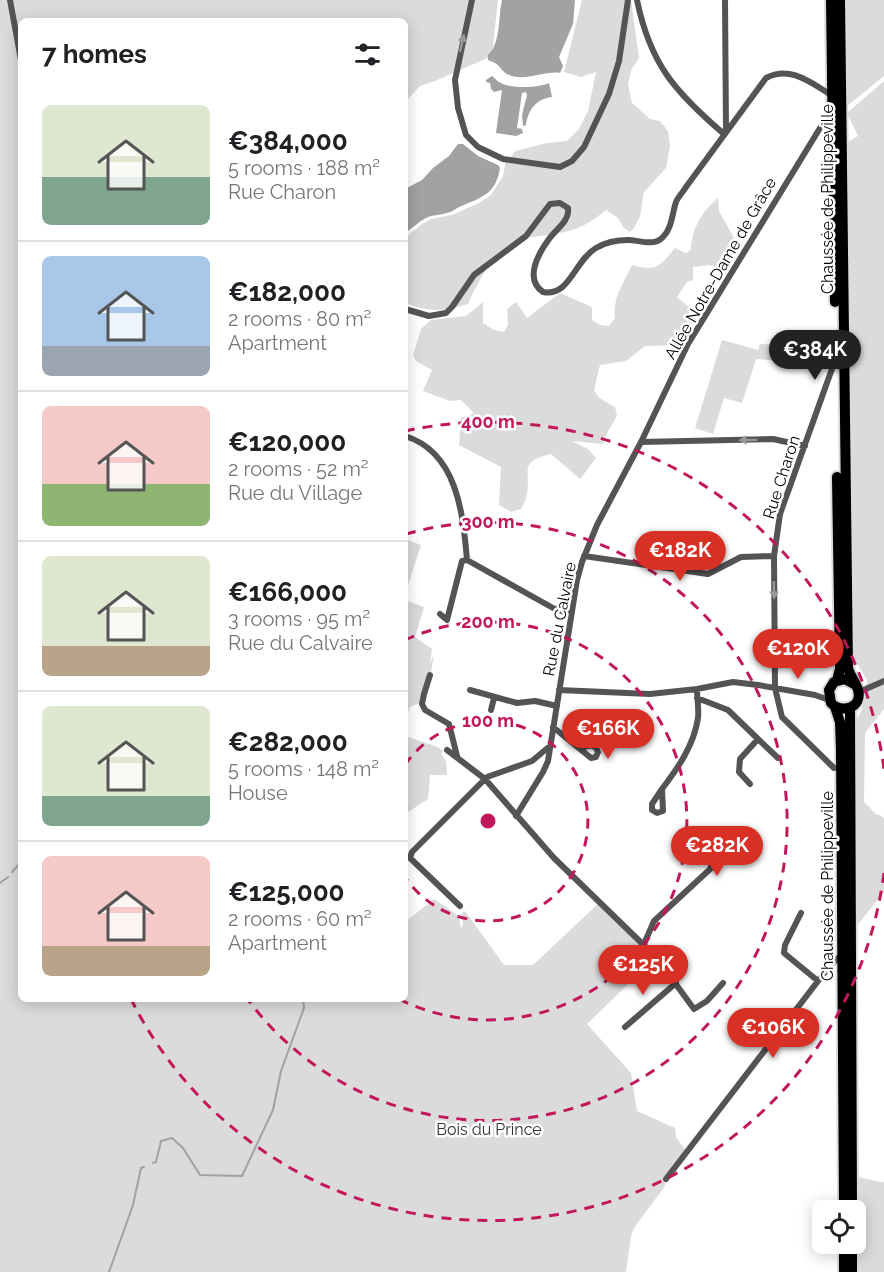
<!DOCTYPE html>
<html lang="en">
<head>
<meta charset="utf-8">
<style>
	:root { --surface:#fff; --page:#f2f2f2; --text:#202124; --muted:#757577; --line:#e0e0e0; --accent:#d93025 }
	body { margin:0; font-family:Raleway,sans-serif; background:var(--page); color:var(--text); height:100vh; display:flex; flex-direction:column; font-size:22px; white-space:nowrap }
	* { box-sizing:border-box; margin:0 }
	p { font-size:20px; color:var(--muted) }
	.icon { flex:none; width:33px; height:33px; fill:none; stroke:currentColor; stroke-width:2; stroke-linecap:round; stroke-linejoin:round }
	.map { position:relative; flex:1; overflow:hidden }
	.sheet { position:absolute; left:18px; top:18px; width:390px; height:984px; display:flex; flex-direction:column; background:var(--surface); border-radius:9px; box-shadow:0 3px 15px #0003 }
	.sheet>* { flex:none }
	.buttons { position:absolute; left:812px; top:1200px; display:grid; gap:12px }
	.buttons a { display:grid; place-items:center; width:54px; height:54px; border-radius:9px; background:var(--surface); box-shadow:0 3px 15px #0003; font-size:30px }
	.price { position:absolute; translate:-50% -51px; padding:0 14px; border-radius:21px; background:var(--accent); color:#fff; font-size:20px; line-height:39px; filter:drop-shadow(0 2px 3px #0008) }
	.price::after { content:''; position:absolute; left:50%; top:36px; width:18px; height:14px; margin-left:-9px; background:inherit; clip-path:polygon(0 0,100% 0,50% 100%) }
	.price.on { background:#222; color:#fff }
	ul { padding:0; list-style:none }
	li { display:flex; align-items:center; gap:18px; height:150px; padding:0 24px }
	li+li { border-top:2px solid var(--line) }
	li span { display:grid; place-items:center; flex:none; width:168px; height:120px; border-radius:9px; color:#555 }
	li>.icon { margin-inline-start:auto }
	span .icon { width:72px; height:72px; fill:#fffc; stroke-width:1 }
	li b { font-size:26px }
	h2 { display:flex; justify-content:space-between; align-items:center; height:72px; padding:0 24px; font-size:26px }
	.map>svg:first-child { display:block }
	.green { fill:#dbdbdb }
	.water { fill:#a2a2a2 }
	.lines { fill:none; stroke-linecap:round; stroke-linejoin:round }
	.stream { stroke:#a2a2a2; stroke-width:2 }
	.primary-casing { stroke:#dbdbdb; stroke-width:14 }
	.minor { stroke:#545454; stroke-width:6 }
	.primary { stroke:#000; stroke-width:10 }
	.oneway { fill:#989898 }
	.ring { fill:none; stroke:#c2185b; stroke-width:3; stroke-dasharray:10 8 }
	.labels { text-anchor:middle; stroke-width:5; stroke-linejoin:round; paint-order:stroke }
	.street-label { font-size:16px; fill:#000; stroke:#fff }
	.park-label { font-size:16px; fill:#323232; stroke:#fff }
	.centre { fill:#c2185b; stroke:#fff; stroke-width:3 }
	.ring-label { font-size:18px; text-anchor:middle; font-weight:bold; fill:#c2185b; stroke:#fff; stroke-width:5; stroke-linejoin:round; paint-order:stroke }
</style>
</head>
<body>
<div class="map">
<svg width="884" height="1272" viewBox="0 0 884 1272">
	<rect width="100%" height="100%" fill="#fff"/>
	<path class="green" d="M0 0H498L492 56 435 81 420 86 405 102V21H21V999H405V922L434 899 459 916 461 929 463 924 462 913 465 911 504 965H533L600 902 656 957 587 1024 631 1073 637 1111 675 1128 676 1137 687 1152 666 1174 665 1186 634 1228 631 1236 626 1272H0Z
		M582 0H631L639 58 631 70 628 85 632 103 650 119 660 121 668 131 670 146 666 168 644 192 640 216 634 228 630 232 623 227 618 218 606 210C596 218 587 225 575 229 556 236 534 234 516 242 492 253 478 282 468 304 443 312 430 312 405 303V238L422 224 431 219 452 215 479 203 491 195 503 176 506 161 512 156 515 151 547 143 567 141 579 129 588 111 596 72 581 77 564 72Z
		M844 0H884V76L847 106Z
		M884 81V709L865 733 864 802 877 815H880L884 818V892L855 928 854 826 857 719 862 709 867 680 855 660 850 645 846 149 849 141 858 136 847 113Z
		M718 198 719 211 739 247 729 269 710 265 693 267V280L687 282 677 297 696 313 684 345 645 346 626 361 600 365 594 390 599 398 615 407 617 415C612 426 606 432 603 444L572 441 588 449 596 458 580 479 551 454C518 462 531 469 527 495 526 499 523 505 521 509L511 512 499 505 501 467 459 445 461 418 474 413 461 400 450 401 423 391 432 370 416 361 413 355 421 329 431 320 466 316 483 302V323L494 330 504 332 508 325 507 309 516 302 527 318 560 293 592 307V320L600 325 609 326 615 318C612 299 624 282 632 265 657 272 659 267 675 248L686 253 691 250C691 230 702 211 718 198Z
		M722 340 758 350 760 344 795 346V362L756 359 742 403 724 398 713 434 695 428Z
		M405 539 421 545 405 595Z
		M405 600 424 607 415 637 432 649 430 663 434 655 426 700 410 707 405 719Z
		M405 736 438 747 444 752 441 753 446 761 447 775H430L428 799 405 814Z
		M858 1177 880 1182H884V1272H858Z"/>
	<path class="water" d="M502 0H575L573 24 559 57 563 66 560 73C546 70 522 83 507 74 499 69 502 65 488 60V55C501 43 498 17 502 0Z
		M492 76C495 78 497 81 499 82 510 89 538 88 549 83L552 97C536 99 528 110 526 125L523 126 522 115 527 95 526 92 522 93 517 128 522 129 523 133 516 136 496 133 502 90 494 92 491 89 490 83 486 82V80Z
		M458 144H463L478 156 498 165 500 168C496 195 480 198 459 207 455 209 452 212 447 213 440 215 434 215 428 217 419 221 413 228 405 233V189L422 180 433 168 449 156Z"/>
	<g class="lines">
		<path class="stream" d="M12 872 21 862
			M0 883 8 877
			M153 1163 156 1162 161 1141 172 1138 183 1148 200 1175 242 1176 273 1110 281 1071 304 1008 303 999
			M109 1272 133 1205 141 1168 144 1167"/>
		<defs>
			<path id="primary" d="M831 0 835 302
				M840 0 848 668C850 676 856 682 858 690 863 708 841 714 831 703L829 690 834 682 845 679 856 685
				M837 680 840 669 837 477
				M835 707 840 722 841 751 844 1210
				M850 708 852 1210
				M844 1244V1272
				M852 1244V1272"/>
		</defs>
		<use href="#primary" class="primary-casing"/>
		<path class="minor" d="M10 0 21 60
			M472 0 455 80 458 108 466 135 478 147 503 159 560 167 572 161 584 147 609 94 619 61 628 0
			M637 0C650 64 675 92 724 134
			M725 0 726 130
			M405 309 429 316 446 313 452 307 474 275 526 236 550 204 560 203 568 208C570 221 556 229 549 239 538 254 524 279 543 292 570 297 574 261 596 248 606 242 617 240 628 240 639 240 654 247 663 237 672 228 672 214 676 202 678 197 683 192 686 187L766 78C791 65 811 83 833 96
			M405 436C457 452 463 513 467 560L553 608 570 614
			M641 442 773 439 805 446
			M584 556 708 574 741 557 774 556
			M440 614 447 620 462 561 467 560
			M430 675 424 694 422 704 425 710 449 724 457 756
			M470 690 517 703 535 701 557 706
			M559 690 650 694 697 689 733 682 758 685 815 695 829 700
			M859 692 884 681
			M697 698 728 710 758 739 740 759 739 772 750 784
			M491 710 494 698
			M553 727 591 758 596 757 598 752 596 748 592 745 580 748
			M758 739 778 758
			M447 750 485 779 554 858 656 957 694 1009 707 1001 723 983
			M834 768 782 717 775 688 774 556 780 514 833 366 843 353
			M662 789 652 804V810L657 813 663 811 662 789C678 768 694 745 698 718 699 708 697 698 697 689
			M516 816 543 772 548 761 577 580 582 562 597 525 641 442 688 344 820 128 826 118 834 116
			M460 906 410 858 412 852 487 777 532 761 550 746
			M801 913 785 945 784 953 818 981
			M644 944 654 921 721 859 724 854 721 848H714L711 853V867
			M625 1027 676 983
			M666 1179 828 968 843 953"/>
		<use href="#primary" class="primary"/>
	</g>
	<defs><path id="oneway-solid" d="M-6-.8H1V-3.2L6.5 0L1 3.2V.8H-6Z" transform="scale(1.5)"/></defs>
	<g class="oneway">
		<use href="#oneway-solid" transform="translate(462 43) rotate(-77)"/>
		<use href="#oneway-solid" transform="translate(748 440) rotate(179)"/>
		<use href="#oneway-solid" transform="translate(774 590) rotate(89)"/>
	</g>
	<g class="ring">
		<path d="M405 765A100 100 0 1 1 405 877"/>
		<path d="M405 640A199 199 0 1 1 399 999"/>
		<path d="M406 534A299 299 0 1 1 249 1001"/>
		<path d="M884 873A399 399 0 0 1 131 999M405 431A399 399 0 0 1 884 769"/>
	</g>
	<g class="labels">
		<g class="street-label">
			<text transform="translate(827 199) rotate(-90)" y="6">Chaussée de Philippeville</text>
			<text transform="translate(720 268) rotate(-60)" y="6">Allée Notre-Dame de Grâce</text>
			<text transform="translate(781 477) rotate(-72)" y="6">Rue Charon</text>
			<text transform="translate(559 619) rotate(-79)" y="6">Rue du Calvaire</text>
			<text transform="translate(827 886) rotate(-90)" y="6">Chaussée de Philippeville</text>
		</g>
		<g class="park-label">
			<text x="489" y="1135">Bois du Prince</text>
		</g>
	</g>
	<circle cx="488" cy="821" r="9" class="centre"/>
	<g class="ring-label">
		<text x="488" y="428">400 m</text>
		<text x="488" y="528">300 m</text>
		<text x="488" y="628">200 m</text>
		<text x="488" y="727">100 m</text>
	</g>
</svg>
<div class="buttons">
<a><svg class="icon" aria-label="locate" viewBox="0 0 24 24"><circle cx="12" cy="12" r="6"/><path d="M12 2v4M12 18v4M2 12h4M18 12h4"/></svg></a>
</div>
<b class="price on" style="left:815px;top:381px">€384K</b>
<b class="price" style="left:680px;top:582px">€182K</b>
<b class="price" style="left:798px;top:680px">€120K</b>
<b class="price" style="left:608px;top:760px">€166K</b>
<b class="price" style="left:717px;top:877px">€282K</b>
<b class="price" style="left:643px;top:996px">€125K</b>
<b class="price" style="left:773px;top:1059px">€106K</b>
<section class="sheet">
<h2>7 homes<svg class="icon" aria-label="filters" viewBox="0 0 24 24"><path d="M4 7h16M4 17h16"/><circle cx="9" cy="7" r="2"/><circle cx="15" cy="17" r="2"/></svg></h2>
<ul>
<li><span style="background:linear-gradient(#dfe7d0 60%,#7fa58c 0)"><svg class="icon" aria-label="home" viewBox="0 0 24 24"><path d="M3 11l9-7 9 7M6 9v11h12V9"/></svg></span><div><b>€384,000</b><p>5 rooms · 188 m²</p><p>Rue Charon</p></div></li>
<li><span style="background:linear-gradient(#a9c7e8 75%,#9aa5b1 0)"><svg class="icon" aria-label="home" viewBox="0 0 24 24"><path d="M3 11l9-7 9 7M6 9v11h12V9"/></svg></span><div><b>€182,000</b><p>2 rooms · 80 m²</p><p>Apartment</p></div></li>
<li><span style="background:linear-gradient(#f6c9c9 65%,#8fb573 0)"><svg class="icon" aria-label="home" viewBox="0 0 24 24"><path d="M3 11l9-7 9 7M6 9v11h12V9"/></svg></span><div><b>€120,000</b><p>2 rooms · 52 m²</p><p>Rue du Village</p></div></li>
<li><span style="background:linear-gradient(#dfe7d0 75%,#b9a48a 0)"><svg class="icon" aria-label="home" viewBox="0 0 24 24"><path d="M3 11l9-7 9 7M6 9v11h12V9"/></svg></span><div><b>€166,000</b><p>3 rooms · 95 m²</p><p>Rue du Calvaire</p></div></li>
<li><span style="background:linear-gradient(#dfe7d0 75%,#7fa58c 0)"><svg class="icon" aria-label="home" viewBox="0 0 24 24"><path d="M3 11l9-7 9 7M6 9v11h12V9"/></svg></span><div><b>€282,000</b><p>5 rooms · 148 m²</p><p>House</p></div></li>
<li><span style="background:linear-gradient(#f6c9c9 75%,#b9a48a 0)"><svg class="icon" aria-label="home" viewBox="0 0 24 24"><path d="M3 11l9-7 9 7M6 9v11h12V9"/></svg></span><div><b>€125,000</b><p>2 rooms · 60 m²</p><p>Apartment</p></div></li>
</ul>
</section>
</div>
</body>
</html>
